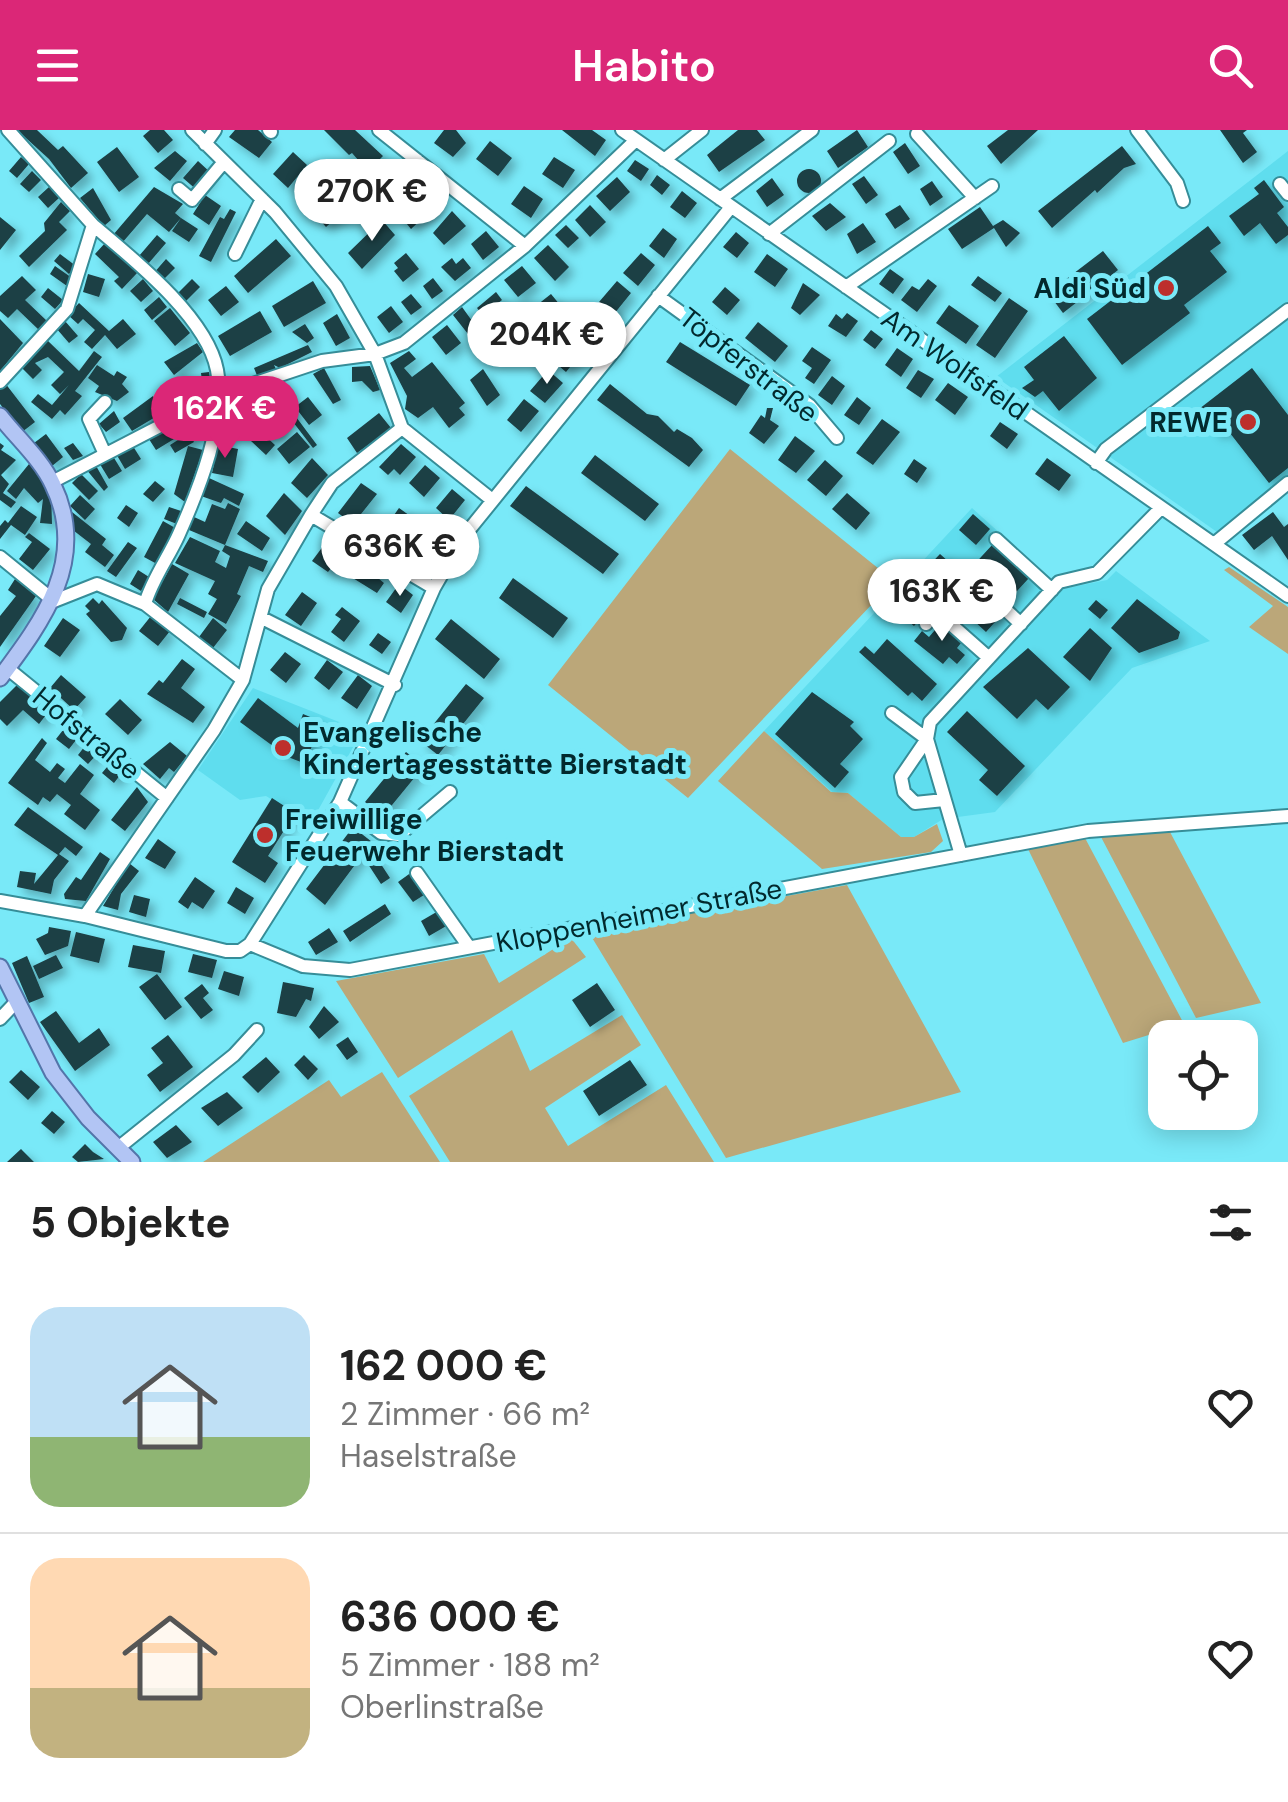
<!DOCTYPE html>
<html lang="de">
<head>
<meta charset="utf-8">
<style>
	:root { --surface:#fff; --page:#f2f2f2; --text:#222; --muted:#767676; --line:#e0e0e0; --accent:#db2777 }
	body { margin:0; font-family:"DM Sans",sans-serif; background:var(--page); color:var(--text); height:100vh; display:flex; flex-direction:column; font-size:38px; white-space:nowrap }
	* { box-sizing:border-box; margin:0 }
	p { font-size:32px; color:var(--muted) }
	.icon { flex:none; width:55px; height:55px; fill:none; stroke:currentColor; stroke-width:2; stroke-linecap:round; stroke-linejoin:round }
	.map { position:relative; height:1032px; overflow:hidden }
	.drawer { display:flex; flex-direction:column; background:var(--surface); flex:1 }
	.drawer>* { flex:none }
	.buttons { position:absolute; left:1148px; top:890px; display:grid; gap:20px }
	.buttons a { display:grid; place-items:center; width:110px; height:110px; border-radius:20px; background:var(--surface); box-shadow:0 5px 25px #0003; font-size:50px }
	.price { position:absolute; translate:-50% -85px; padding:0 22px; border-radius:35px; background:#fff; color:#222; font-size:32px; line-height:65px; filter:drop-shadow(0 2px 5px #0008) }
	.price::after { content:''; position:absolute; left:50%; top:60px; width:30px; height:22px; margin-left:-15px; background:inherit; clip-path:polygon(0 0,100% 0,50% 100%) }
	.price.on { background:var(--accent); color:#fff }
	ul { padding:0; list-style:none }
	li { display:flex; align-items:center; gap:30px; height:250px; padding:0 30px }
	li+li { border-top:2px solid var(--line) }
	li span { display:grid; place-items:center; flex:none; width:280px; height:200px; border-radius:30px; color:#555 }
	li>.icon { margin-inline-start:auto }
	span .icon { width:120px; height:120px; fill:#fffc; stroke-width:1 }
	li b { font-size:42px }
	h2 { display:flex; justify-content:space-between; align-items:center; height:120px; padding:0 30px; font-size:42px }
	header { display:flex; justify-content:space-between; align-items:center; height:130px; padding:0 30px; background:var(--accent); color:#fff; font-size:45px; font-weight:600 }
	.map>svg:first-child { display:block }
	.built { fill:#5fddee }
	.green { fill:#bba779 }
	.building { fill:#1b3f44; filter:url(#shadow) }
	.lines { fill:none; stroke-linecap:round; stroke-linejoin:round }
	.minor-casing { stroke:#368d98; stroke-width:16 }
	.major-casing { stroke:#5375a9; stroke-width:19 }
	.minor { stroke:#fff; stroke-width:12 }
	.major { stroke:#b2c5f4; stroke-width:15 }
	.poi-dot { fill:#bd2f2c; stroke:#79e9f8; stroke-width:4 }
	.labels { text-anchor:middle; stroke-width:10; stroke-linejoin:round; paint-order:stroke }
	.poi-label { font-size:28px; font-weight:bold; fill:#02292d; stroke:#79e9f8; text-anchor:end }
	.street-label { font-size:28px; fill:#02292d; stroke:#79e9f8 }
</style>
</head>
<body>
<header><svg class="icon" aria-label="menu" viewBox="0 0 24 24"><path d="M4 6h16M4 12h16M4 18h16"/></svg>Habito<svg class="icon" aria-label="search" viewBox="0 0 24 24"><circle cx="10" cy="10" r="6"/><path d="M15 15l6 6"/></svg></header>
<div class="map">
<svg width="1288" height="1032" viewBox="0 0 1288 1032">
	<defs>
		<filter id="shadow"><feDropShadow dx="6" dy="6" stdDeviation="5" flood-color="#0004"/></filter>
	</defs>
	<rect width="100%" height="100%" fill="#79e9f8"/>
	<path class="built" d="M1288 21V349L1217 402 996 247Z
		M972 378 1062 459 1107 450 1116 441 1210 511 1132 538 995 682 943 689 914 707H901L848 663 832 662 764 601Z
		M253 558 362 601 311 693 266 666 240 670 198 640Z"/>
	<path class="green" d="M730 319 894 451 688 668 548 555Z
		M1229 437 1288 477V524L1249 497 1273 476 1224 440Z
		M764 601 831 662 848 663 901 707H914L937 694 943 711 931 722 822 739 718 651Z
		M1170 702 1261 873 1196 888 1101 707Z
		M1085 708 1184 894 1123 913 1028 719Z
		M847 755 961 962 726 1028 591 806 594 801Z
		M571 808 586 827 398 948 336 851 484 824 499 853Z
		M622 885 641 915 545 978 568 1016 666 955 714 1032H450L409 966 512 900 530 941Z
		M382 942 440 1032H203L329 950 341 967Z"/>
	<path class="building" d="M17 0H37L58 20 63 16 88 43 71 58 49 29Z
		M150 0H164L173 10 158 23 143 6Z
		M235 0H258L272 12 259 28 229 7Z
		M324 0H355L383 26 379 30 387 39 371 53 363 44 367 40 352 23 349 25Z
		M444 0H456L466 13 453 27 434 13Z
		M562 0H592L606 10 595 26Z
		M738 0H757L765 10 719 42 707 25Z
		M857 0 868 17 838 38 827 21Z
		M1008 0H1038L1001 34 987 16Z
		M1220 0H1247L1243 3 1257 22 1243 33Z
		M490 11 512 28 498 46 476 29Z
		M905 13 920 36 908 44 893 22Z
		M1122 16 1136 34 1124 38 1097 63 1095 60 1052 98 1038 81Z
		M117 17 139 47 119 62 97 32Z
		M175 21 187 31 170 51 154 38Z
		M293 22 307 35 288 58 273 44Z
		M21 27 29 34 17 48 9 41Z
		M554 27 575 40 563 58 542 44Z
		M635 30 649 39 641 51 627 41Z
		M198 31 212 44 198 61 183 48Z
		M797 51a12 12 0 1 1 24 0a12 12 0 1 1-24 0Z
		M32 41 41 50 29 62 20 54Z
		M657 45 670 55 662 65 650 55Z
		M864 46 878 65 866 74 852 54Z
		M617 47 630 62 610 81 596 66Z
		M772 48 784 65 767 77 756 61Z
		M348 50 362 65 326 97 312 81Z
		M1264 50 1284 77 1277 83 1288 97V105L1276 114 1260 93 1244 106 1229 86 1259 64 1254 58Z
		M932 51 943 67 930 76 920 59Z
		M524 56 543 69 531 88 511 74Z
		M49 57 59 68 48 78 38 67Z
		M154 57 183 74 175 83 181 88 169 102 147 84 122 113 113 105Z
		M93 58 111 90 104 96 80 68Z
		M423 60 437 75 411 99 398 83Z
		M682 61 697 73 685 88 670 77Z
		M205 65 221 76 209 95 193 84Z
		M61 72 70 81 59 92 67 100 29 137 19 126 45 101 44 93Z
		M830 73 846 87 826 101 812 86Z
		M590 75 606 92 590 107 575 90Z
		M900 75 910 89 895 99 885 84Z
		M980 77 993 96 1003 90 1020 103 1006 117 994 98 962 119 948 99Z
		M230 79 236 82 211 132 199 126 220 87 224 89Z
		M452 81 466 96 444 115 433 103Z
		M0 87 16 100 0 120Z
		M181 88 198 99 189 112 172 101Z
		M382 90 395 105 362 139 348 123Z
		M863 93 876 112 857 124 847 104Z
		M566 95 579 108 568 118 555 105Z
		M1208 96 1221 113 1210 121 1227 142 1184 175 1190 183 1122 235 1087 189Z
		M663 98 677 109 664 128 649 116Z
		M486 101 499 117 483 130 471 114Z
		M736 102 749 113 737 128 723 117Z
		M157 105 166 113 148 134 139 126Z
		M276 109 291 126 248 163 234 146Z
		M106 112 138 142 122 159 114 151 119 147 95 124Z
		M548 115 569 137 555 151 534 128Z
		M1103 121 1118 140 1063 183 1048 163Z
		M406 123 419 139 403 152 394 141 398 138 394 133Z
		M641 123 655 135 638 156 623 143Z
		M60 124 76 136 69 144 54 131Z
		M767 124 788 139 775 157 754 142Z
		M452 128 456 134 463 128 471 138 455 151 441 137Z
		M166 129 175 138 161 152 153 144Z
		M55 136 72 148 67 156 50 144Z
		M522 136 536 153 518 167 504 150Z
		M890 139 904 149 893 164 879 154Z
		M88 144 105 149 99 167 83 162Z
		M22 146 36 160 25 170 47 191 39 200 17 179 8 188 0 181V166Z
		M978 146 1002 163 995 172 971 155Z
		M433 148 443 161 432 169 423 156Z
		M143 149 153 161 141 172 130 161Z
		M192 149 200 157 184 173 176 165Z
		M928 149 937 156 917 182 901 170 912 156 919 160Z
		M313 151 326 173 284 197 272 176Z
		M617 151 631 163 614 184 599 172Z
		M803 153 820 165 800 185 791 178Z
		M226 156 239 172 221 186 208 170Z
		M725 157 740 170 727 185 712 172Z
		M48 158 63 170 55 179 41 167Z
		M496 162 502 170 483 185 477 178Z
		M411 164 422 177 411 185 401 172Z
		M551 164 565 181 543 193 532 179Z
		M159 167 167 177 152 190 144 180Z
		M1009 168 1028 181 995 228 976 215Z
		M79 173 109 201 123 189 136 204 117 219 105 205 92 219 84 212 95 200 83 189 78 194 68 185Z
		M949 175 979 196 966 214 936 193Z
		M391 176 403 192 389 203 377 187Z
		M462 177 480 202 472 209 453 185Z
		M170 178 190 203 175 216 154 191Z
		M593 180 607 192 590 213 576 201Z
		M260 181 272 202 230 226 218 206Z
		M847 183 858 191 846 207 828 196 836 184 842 189Z
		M337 184 350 208 336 216 323 193Z
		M0 189 23 213 0 241Z
		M65 191 78 206 69 213 56 198Z
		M758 192 788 216 775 232 745 208Z
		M305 194 314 208 307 213 292 202Z
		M447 195 461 213 446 225 432 207Z
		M871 200 883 209 875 219 863 210Z
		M1064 206 1097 248 1059 281 1043 261 1035 267 1022 258 1034 250 1024 237Z
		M46 209 79 241 94 221 102 227 75 261 82 266 65 285 60 280 52 289 31 272 38 264 52 275 69 255 60 264 51 255 64 242 48 227 35 233 42 240 33 249 20 236Z
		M569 209 583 221 566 242 552 230Z
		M680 212 750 255 736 276 666 232Z
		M197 213 203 222 174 245 164 232Z
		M308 215 312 222 280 238 274 235 276 239 258 248 254 238Z
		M812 217 831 230 814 254 805 248 812 238 802 231Z
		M897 218 913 229 901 247 885 235Z
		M409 221 416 229 404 238 412 247 432 232 465 273 459 278 465 285 449 298 433 277 418 288 405 279 407 266 390 233Z
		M97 235 114 246 117 241 127 247 122 254 129 262 117 271 95 262 99 256 88 248Z
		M370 236 380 260 373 262 362 251 352 252V237Z
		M324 238 341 270 333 274 313 244Z
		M1252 238 1288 285V338L1269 353 1226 298 1218 304 1199 279Z
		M483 239 500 265 487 276 470 250Z
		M548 240 563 253 545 273 530 261Z
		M918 240 934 249 921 268 906 258Z
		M209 242 212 259 174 278 165 263 202 251 201 243Z
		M832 246 845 256 832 275 818 265Z
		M5 253 35 292 22 302 0 274V257Z
		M948 253 968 267 955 285 935 270Z
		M610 254 647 284 658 286 674 302 677 299 692 308 703 320 689 337 597 270Z
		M273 256 317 315 313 318 290 288 278 278 274 281 262 265Z
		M153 266 162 283 132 301 123 288Z
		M257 267 285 300 275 309 247 277Z
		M308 267 322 285 309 295 295 277Z
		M857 267 871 278 859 295 844 285Z
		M524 269 539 281 521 302 507 290Z
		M230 276 246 284 239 298 223 289Z
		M767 278H773L770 290 779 296 764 314 749 303 761 285 765 288Z
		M114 281 120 292 106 302 99 294Z
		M192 281 200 296 178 307 170 292Z
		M379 283 391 298 357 323 347 308Z
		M882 289 900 302 873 335 856 323Z
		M1000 292 1018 304 1007 319 990 306Z
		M165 295 174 309 156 320 147 306Z
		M260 301 275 315 266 325 251 311Z
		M297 302 310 317 289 334 277 319Z
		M189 303 194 312 175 323 170 315Z
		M46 304 63 327 52 336 34 313Z
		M795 306 815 321 796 343 778 330Z
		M0 313 4 316 1 320 16 330 1 345 9 354 3 363 16 372 11 378 0 370Z
		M73 313 83 326 73 330 64 318Z
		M131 313 141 329 125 339 115 322Z
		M401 314 416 327 400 345 394 339 388 345 379 337Z
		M218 315 238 319 233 347 212 343Z
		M188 316 203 320 185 372 174 364Z
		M111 323 122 341 109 349 98 331Z
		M595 325 659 374 645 391 581 343Z
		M312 328 328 345 307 368 291 353Z
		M1047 328 1071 345 1059 361 1035 344Z
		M914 329 927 338 917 353 904 344Z
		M825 330 843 346 826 366 807 350Z
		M29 334 51 360 52 394 40 393 43 369 38 373 24 358 16 369 7 361Z
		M95 334 108 357 104 361 86 339Z
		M425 335 440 348 424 367 409 353Z
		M81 344 98 361 89 370 72 353Z
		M209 348 244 364 239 376 224 368 221 373 201 366Z
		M155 351 165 359 153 372 143 364Z
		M361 353 377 364 353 394 338 383Z
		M526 356 619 424 603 444 510 376Z
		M452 359 465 370 449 390 436 378Z
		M284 363 302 381 285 405 266 386Z
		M847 363 870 383 856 400 832 379Z
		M80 365 95 379 85 390 70 376Z
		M228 373 240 379 225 415 268 431 263 442 249 436 237 464 241 466 226 494 208 484 217 469 208 464 215 451 175 433 190 407 220 421 215 432 226 438 230 426 222 421 225 415 189 400 194 387 205 392 212 374 225 379Z
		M126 375 138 383 129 397 117 388Z
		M21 376 37 387 25 405 11 395 0 409V396L5 390 8 393Z
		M169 377 181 381 177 394 164 389Z
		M399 378 413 388 401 404 387 395Z
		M72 382 106 409 102 415 114 425 105 437 85 422 91 414 69 397Z
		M1273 382 1284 397 1288 394V430L1272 406 1254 420 1242 405Z
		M973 384 990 399 976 415 959 400Z
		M163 391 177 399 157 434 144 427Z
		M246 391 270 408 262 421 237 404Z
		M421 402 437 414 423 434 406 422Z
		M29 403 50 419 33 440 19 429 32 412 25 407Z
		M330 407 346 419 328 442 312 431Z
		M128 412 137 418 116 447 107 441Z
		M993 414 1029 448 1006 473 970 439Z
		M940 424 959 441 935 467 916 449Z
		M370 430 384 440 378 448 384 453 377 463 348 445 355 435 363 440Z
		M172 434 189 444 168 482 153 469Z
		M138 440 149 447 141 461 130 454Z
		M513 448 568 488 553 508 499 468Z
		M15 449 36 466 0 517V486L16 466 8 460Z
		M399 454 413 465 401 483 386 472Z
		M975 457 1004 482 986 502 958 476Z
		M911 458 932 475 914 496 894 479Z
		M302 462 317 473 301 496 285 485Z
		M93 468 99 474 102 470 127 498 122 510 111 512 86 484 90 481 85 476Z
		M180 468 207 482 204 488 177 474Z
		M1137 469 1180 502 1178 509 1139 523 1111 498Z
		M1096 470 1108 480 1100 489 1088 479Z
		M342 477 360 491 344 512 331 502 341 489 335 485Z
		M151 486 170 501 158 516 139 501Z
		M63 488 80 500 60 527 44 516Z
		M213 488 227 500 213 518 199 507Z
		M451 489 500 529 484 549 435 509Z
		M941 493 965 508 957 518 965 525 957 534 949 527 943 534 914 511 922 501 929 507Z
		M1090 498 1112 518 1090 551 1063 527Z
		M378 503 391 512 382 524 369 515Z
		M887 509 937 554 922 571 912 562 908 566 859 522 865 516 874 524Z
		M1028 518 1070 557 1048 580 1036 569 1017 589 983 557Z
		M285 522 301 534 286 553 270 540Z
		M182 529 195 539 181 558 205 577 193 593 147 564 159 550 163 553Z
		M327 530 343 542 329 560 314 548Z
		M61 545 86 567 74 580 50 558Z
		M358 545 372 556 357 579 341 568Z
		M18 554 49 581 39 594 23 580 7 596 0 589V572Z
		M466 554 484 568 438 625 420 611Z
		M812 562 854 592 850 596 863 609 840 634 849 642 835 658 775 604Z
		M258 568 298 598 303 584 320 591 306 634 288 627 240 592Z
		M120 569 142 590 128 605 105 584Z
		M967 581 1025 636 997 666 979 650 988 640 947 602Z
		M67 595 80 605 69 619 56 609Z
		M42 608 47 613 35 630 50 642 57 633 65 639 58 648 65 653 80 634 94 645 80 664 100 680 85 700 64 684 71 675 57 664 50 672 43 667 38 675 8 653Z
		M88 612 100 621 88 634 78 625Z
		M170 612 187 626 174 642 169 638 160 649 143 634Z
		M406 622 424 636 383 686 365 672Z
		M112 631 124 640 114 653 102 643Z
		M137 657 148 672 125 701 111 690Z
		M272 668 295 683 268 726 278 733 265 753 232 732Z
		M28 677 83 717 76 726 65 717 59 724 69 731 54 750 51 764 17 757 20 741 36 743 34 754 58 725 14 695Z
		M353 697 372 712 325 775 306 759Z
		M158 709 176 722 165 739 145 728Z
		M100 722 110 729 86 771 65 769 64 764 76 747 81 750Z
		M375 725 390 748 381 754 366 731Z
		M129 733 139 741 121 764 118 780 103 776Z
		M412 742 427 763 413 772 398 752Z
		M195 747 215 761 203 779 192 772 188 779 178 772Z
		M236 757 254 768 245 784 227 773Z
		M134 765 150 769 146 787 129 782Z
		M385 774 391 784 350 812 343 801Z
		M440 780 448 795 429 806 421 791Z
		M49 797 71 801 68 816 45 825 36 809 48 803Z
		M329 798 338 812 316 825 308 812Z
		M76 802 105 809 99 833 70 826Z
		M133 815 165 821 161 843 128 837Z
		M193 824 217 830 212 848 188 842Z
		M56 825 63 838 39 849 33 836Z
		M27 826 44 867 29 873 12 833Z
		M224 841 244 847 239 866 218 859Z
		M157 844 182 877 165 890 139 857Z
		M283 852 314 858 311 871 306 869 296 887 277 883Z
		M597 853 615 880 590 897 572 870Z
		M202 854 209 863 203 868 213 880 201 889 184 868Z
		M324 876 339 892 319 909 309 897Z
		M56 881 79 913 99 898 110 915 75 941 40 892Z
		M168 905 193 937 160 962 147 945 163 933 151 918Z
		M348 907 358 922 347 930 336 915Z
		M304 925 318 939 308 950 294 935Z
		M266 927 280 942 258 963 242 947Z
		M630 930 647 955 599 986 583 961Z
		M21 940 40 957 28 970 9 952Z
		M227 962 243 978 218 996 201 978Z
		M52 981 65 992 54 1004 41 993Z
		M176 995 192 1012 167 1028 153 1012Z
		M85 1014 93 1022 104 1029 78 1032 72 1027Z
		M21 1019 34 1032H7Z"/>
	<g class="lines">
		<defs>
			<path id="minor" d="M192 0 275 82 336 156 375 224 402 298 491 369
				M269 0 271 2
				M379 0 525 116
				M622 0 1288 466
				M1137 0 1177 53 1183 71
				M917 4 975 68
				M205 14 215 0
				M664 30 702 0
				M1280 54 1288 64
				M179 59 192 70 223 33
				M720 69 812 0
				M375 71 417 30
				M93 95C132 128 207 187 217 240 227 290 199 359 179 404 169 427 152 449 145 474
				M769 104 889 11
				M235 124 262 69
				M846 157 992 56
				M658 166 809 275 837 308
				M0 252 67 179 93 95 8 0
				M104 322 89 289 105 272
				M1096 333 1106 319 1288 180
				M52 352 220 265 322 231 375 224 404 213 525 116 636 10
				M311 385 434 458
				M996 409 1052 460
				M1214 414 1288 353
				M0 427 54 471 97 454 145 474 243 550
				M940 471 966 443 1021 494
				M262 488 395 555
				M926 494 936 481 989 528
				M7 538 167 668
				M892 583 927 609 901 647 904 662 915 673 944 670
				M340 672 381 703 399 705 450 662
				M961 725 927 609 930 592 1059 452 1097 443 1161 378
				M417 743 469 817
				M0 771 85 786 226 821H240L250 814 340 672 434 458 464 406 731 77
				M85 786 214 600 243 550 268 459 311 385 332 353 402 298
				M250 814 303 836 350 840 1088 701 1288 686
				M0 889 17 871
				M118 1018 234 925 257 900"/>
			<path id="major" d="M0 286C17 308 42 330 53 355 89 429 43 491 0 548
				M0 837 53 943 88 988 132 1032"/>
		</defs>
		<use href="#minor" class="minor-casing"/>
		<use href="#major" class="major-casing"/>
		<use href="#minor" class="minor"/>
		<use href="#major" class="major"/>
	</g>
	<g class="poi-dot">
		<circle cx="1166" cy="158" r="10"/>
		<circle cx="1248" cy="292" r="10"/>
		<circle cx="283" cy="618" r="10"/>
		<circle cx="265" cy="705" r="10"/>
	</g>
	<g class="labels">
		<g class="poi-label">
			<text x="1146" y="168">Aldi Süd</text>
			<text x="1228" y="302">REWE</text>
			<text x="303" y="612" text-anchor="start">Evangelische<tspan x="303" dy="32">Kindertagesstätte Bierstadt</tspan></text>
			<text x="285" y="699" text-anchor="start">Freiwillige<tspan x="285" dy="32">Feuerwehr Bierstadt</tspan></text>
		</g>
		<g class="street-label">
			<text transform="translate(955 234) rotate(35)" y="10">Am Wolfsfeld</text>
			<text transform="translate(749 235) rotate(38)" y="10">Töpferstraße</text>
			<text transform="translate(87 603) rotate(39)" y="10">Hofstraße</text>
			<text transform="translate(639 785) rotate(-11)" y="10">Kloppenheimer Straße</text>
		</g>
	</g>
</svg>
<div class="buttons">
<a><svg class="icon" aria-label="locate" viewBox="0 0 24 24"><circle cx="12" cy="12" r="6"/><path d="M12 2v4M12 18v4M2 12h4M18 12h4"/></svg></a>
</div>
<b class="price" style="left:372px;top:114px">270K €</b>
<b class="price" style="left:547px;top:257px">204K €</b>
<b class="price on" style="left:225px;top:331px">162K €</b>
<b class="price" style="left:400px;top:469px">636K €</b>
<b class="price" style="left:942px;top:514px">163K €</b>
</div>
<section class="drawer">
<h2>5 Objekte<svg class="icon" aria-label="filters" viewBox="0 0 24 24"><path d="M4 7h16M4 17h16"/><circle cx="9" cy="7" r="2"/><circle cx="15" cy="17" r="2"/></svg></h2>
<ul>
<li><span style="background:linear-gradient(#bfe0f5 65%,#8fb573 0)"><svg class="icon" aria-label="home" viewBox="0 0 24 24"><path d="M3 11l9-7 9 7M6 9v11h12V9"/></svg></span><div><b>162 000 €</b><p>2 Zimmer · 66 m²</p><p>Haselstraße</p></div><svg class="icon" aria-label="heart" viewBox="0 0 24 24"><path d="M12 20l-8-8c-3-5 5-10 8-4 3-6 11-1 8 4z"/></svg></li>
<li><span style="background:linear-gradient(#ffd9b3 65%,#c2b280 0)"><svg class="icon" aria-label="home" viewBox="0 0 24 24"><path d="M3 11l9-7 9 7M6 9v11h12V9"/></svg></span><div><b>636 000 €</b><p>5 Zimmer · 188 m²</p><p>Oberlinstraße</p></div><svg class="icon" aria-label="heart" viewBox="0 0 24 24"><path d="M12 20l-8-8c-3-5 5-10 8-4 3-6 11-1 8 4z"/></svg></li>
</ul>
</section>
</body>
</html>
